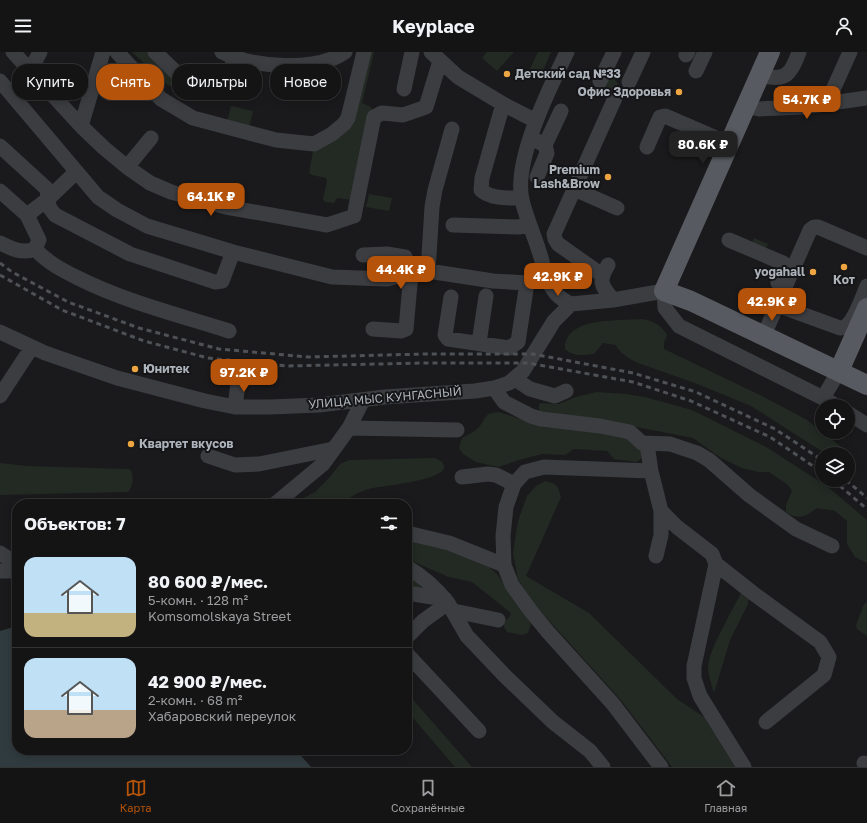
<!DOCTYPE html>
<html lang="ru">
<head>
<meta charset="utf-8">
<style>
	:root { --surface:#141415; --page:#212122; --text:#f1f3f6; --muted:#9d9ea0; --line:#333334; --accent:#b45309 }
	body { margin:0; font-family:"Golos Text",sans-serif; background:var(--page); color:var(--text); height:100vh; display:flex; flex-direction:column; font-size:15px; white-space:nowrap }
	* { box-sizing:border-box; margin:0 }
	p { font-size:13px; color:var(--muted) }
	.icon { flex:none; width:22px; height:22px; fill:none; stroke:currentColor; stroke-width:2; stroke-linecap:round; stroke-linejoin:round }
	.map { position:relative; flex:1; overflow:hidden }
	.side { position:absolute; left:12px; top:447px; width:400px; height:256px; display:flex; flex-direction:column; background:var(--surface); border-radius:16px; box-shadow:0 2px 10px #0003,0 0 0 1px var(--line) }
	.side>* { flex:none }
	.banner { position:absolute; left:12px; top:12px; width:400px; height:36px; display:flex; gap:8px }
	.controls { position:absolute; left:815px; top:347px; display:grid; gap:8px }
	.controls a { display:grid; place-items:center; width:40px; height:40px; border-radius:50%; background:var(--surface); box-shadow:0 2px 10px #0003,0 0 0 1px var(--line); font-size:20px }
	.price { position:absolute; translate:-50% -34px; padding:0 9px; border-radius:8px; background:var(--accent); color:#fff; font-size:13px; line-height:26px; filter:drop-shadow(0 1px 2px #0008) }
	.price::after { content:''; position:absolute; left:50%; top:24px; width:12px; height:9px; margin-left:-6px; background:inherit; clip-path:polygon(0 0,100% 0,50% 100%) }
	.price.selected { background:#222; color:#fff }
	ul { padding:0; list-style:none }
	li { display:flex; align-items:center; gap:12px; height:100px; padding:0 12px }
	li+li { border-top:1px solid var(--line) }
	li span { display:grid; place-items:center; flex:none; width:112px; height:80px; border-radius:12px; color:#555 }
	li>.icon { margin-inline-start:auto }
	span .icon { width:48px; height:48px; fill:#fffc; stroke-width:1 }
	li b { font-size:17px }
	h2 { display:flex; justify-content:space-between; align-items:center; height:48px; padding:0 12px; font-size:17px }
	.chip { padding:0 14px; border-radius:16px; background:var(--surface); box-shadow:0 2px 10px #0003,0 0 0 1px var(--line); font-size:14px; line-height:36px }
	.chip.selected { background:var(--accent); color:#fff }
	header { display:flex; justify-content:space-between; align-items:center; height:52px; padding:0 12px; background:var(--surface); font-size:18px; font-weight:700 }
	.menu { display:flex; justify-content:space-around; align-items:center; height:56px; border-top:1px solid var(--line); background:var(--surface); font-size:11px; color:var(--muted) }
	.menu a { display:grid; justify-items:center; gap:2px }
	.menu .selected { color:var(--accent) }
	.map>svg:first-child { display:block }
	.green { fill:#222a23 }
	.water { fill:#303b40 }
	.lines { fill:none; stroke-linecap:round; stroke-linejoin:round }
	.minor { stroke:#3b3d41; stroke-width:15 }
	.major { stroke:#575a60; stroke-width:20 }
	.rail { stroke:#4e5156; stroke-width:3; stroke-dasharray:5 4; stroke-linecap:butt }
	.poi-dot { fill:#eda542; stroke:#151517; stroke-width:1.5 }
	.labels { text-anchor:middle; stroke-width:4; stroke-linejoin:round; paint-order:stroke }
	.poi-label { font-size:12px; font-weight:bold; fill:#adb3bb; stroke:#151517; text-anchor:start }
	.street-label { font-size:12px; fill:#adb3bb; stroke:#151517 }
</style>
</head>
<body>
<header><svg class="icon" aria-label="menu" viewBox="0 0 24 24"><path d="M4 6h16M4 12h16M4 18h16"/></svg>Keyplace<svg class="icon" aria-label="person" viewBox="0 0 24 24"><circle cx="12" cy="8" r="4"/><path d="M4 21q1-7 8-7t8 7"/></svg></header>
<div class="map">
<svg width="867" height="715" viewBox="0 0 867 715">
	<rect width="100%" height="100%" fill="#1a1a1c"/>
	<path class="green" d="M132 0H150L177 31 170 34 167 33Z
		M367 0H374L362 51 371 55 373 60 351 148 338 146H337L334 151 325 150 323 147 327 129 326 126 312 123 309 121 313 99 339 80Z
		M487 0H514L497 19 482 6Z
		M538 0H551L540 26 528 21Z
		M608 19 614 22V26L618 32 617 37 618 40 615 45 602 42 598 40Z
		M231 54 253 59 249 75 227 70Z
		M369 142 392 146 389 159 366 155Z
		M754 186 768 192 764 201 750 194Z
		M643 267C655 270 661 273 667 283L664 291V297L762 344 807 368 844 397 843 402H826L751 354 695 331 638 311C630 307 619 301 616 293L603 291 594 302C583 303 573 305 565 297 564 264 621 269 643 267Z
		M597 340 626 342 645 345 692 358 768 396 828 435 867 468V511L855 505 847 492V469L835 459 817 456C806 464 799 469 786 460V453L792 439 788 433 769 420H758L742 416 721 406 693 386 606 369 542 360 539 358V352L541 351 559 352 576 345Z
		M499 360 544 375 599 380 623 384 640 394 642 402 640 408 636 410 614 407 607 399 574 397 565 403 542 402 519 408 498 415 476 410 463 402 459 396 462 386C467 383 476 379 479 375 487 365 484 361 499 360Z
		M434 406C438 407 442 409 444 413 449 429 379 434 369 437 355 440 348 450 332 452 319 453 305 452 292 452L315 440 329 426 340 412 349 408Z
		M0 411 27 414 129 417 132 420C133 428 133 434 128 440L0 443Z
		M545 429C557 432 558 433 561 445L526 524 589 561 677 647 704 665 735 715H672L620 647 536 554 526 540 518 527 513 501 518 469 527 444 536 434Z
		M407 488 448 497 488 514 497 522 525 562 531 572 528 581 522 583 507 580 504 575V571L510 564 511 561 472 530 449 525 407 507Z
		M407 524 418 530 422 538 407 533Z
		M741 541 748 547V552L730 588 714 641C712 633 708 623 708 614 709 598 733 557 741 541Z
		M867 550V584L857 577 856 573 864 552Z
		M407 641 472 715H455L407 659Z"/>
	<path class="water" d="M17 574V698H296L311 715H0V579Z"/>
	<g class="lines">
		<path class="minor" d="M13 0 81 74 104 96 127 115 150 131 171 140 226 155 327 173 354 164 374 65 382 61 403 63 426 55 440 9
			M117 0 161 47 193 66 276 88 314 92 332 82 344 72 348 66 364 0
			M155 0 191 35 198 39 204 38 241 7
			M222 0C252 16 317 20 345 0
			M431 0 458 25 503 52 536 69
			M686 3 688 0
			M30 19 40 0
			M696 19 705 0
			M761 23C785 30 791 23 799 0
			M0 29 98 145 117 158 147 174 233 200 332 225 387 227 411 221 428 219 493 229 527 231 545 224C553 238 556 245 571 252
			M600 29 614 0
			M629 30 643 0
			M404 37 412 0
			M834 51 832 40 850 0
			M503 52 482 126 481 138C491 147 508 146 521 146
			M747 54 759 57 803 55 867 46
			M81 74 103 0
			M531 86 545 93 547 101 537 125
			M545 93 561 59
			M0 94 47 137 48 147 27 163
			M647 95 660 65 665 64 730 92
			M127 115 151 86
			M76 120 48 147 49 155 55 163 130 202 215 230 222 229 233 200
			M574 137 617 156
			M0 139 27 163 39 188 35 197C48 211 62 218 78 226 126 250 179 263 229 279
			M453 173 519 175 529 172
			M729 188 783 211 784 218 778 231
			M0 191C12 197 22 202 35 197
			M363 203 387 202 405 205 411 221 406 277 401 279 373 277
			M608 213C598 230 601 233 613 248
			M428 219 432 155 435 138 452 77
			M602 223 558 192 555 187 554 182 615 46
			M545 224C542 198 528 174 522 148 513 109 550 35 567 0
			M451 245 445 283 448 287 509 296 518 290 527 231
			M777 253 840 276C853 276 862 245 867 234
			M0 280 45 301 117 326 205 349 235 355H270L319 353 385 345 475 339 494 336 509 331 523 319 554 269 571 252 613 248 664 239 665 256 679 274 823 346
			M764 283 810 178 814 175H818L867 196
			M479 291 486 244
			M515 327 530 337 555 344 566 339
			M494 336 504 350 531 364 541 367 600 374 630 380 642 391 647 392 651 419 661 459 677 475 712 502 716 512 754 542 820 590 829 605 824 623 766 670
			M0 344 32 295
			M836 354 823 346 839 319
			M235 355 238 331
			M848 361 867 373
			M349 376 457 378
			M642 391 670 392 697 401 709 408 749 443 796 477 832 494
			M208 404 235 413 259 412 333 397
			M651 419 544 415 525 420 514 432 506 455 503 484 504 513 512 533 530 558 548 580 613 652 661 715
			M462 425 488 422 496 423 514 432
			M275 452 323 412 349 376 363 348
			M407 481 449 491 504 513
			M0 501 17 512
			M656 504 661 483V459
			M716 512 694 614V626L700 644 744 715
			M407 515C424 525 436 536 448 551L423 569 407 585
			M0 519H17
			M407 541 445 547
			M448 551 467 584 505 624 553 670 590 699 603 715
			M454 559 498 568
			M407 602 479 679
			M864 711 866 715"/>
		<path class="major" d="M770 0 664 239 691 249 867 333
			M839 319 867 256"/>
		<path class="rail" d="M0 211 12 220 68 250 139 276 219 297 308 305 425 302H533L633 321 696 340 775 377 822 408
			M0 223 62 258 144 289 208 306 286 314 425 311H528L633 330 691 349 770 385 822 420
			M833 428 867 457
			M846 428 867 446"/>
	</g>
	<g class="poi-dot">
		<circle cx="507" cy="22" r="4"/>
		<circle cx="679" cy="40" r="4"/>
		<circle cx="608" cy="125" r="4"/>
		<circle cx="844" cy="215" r="4"/>
		<circle cx="813" cy="220" r="4"/>
		<circle cx="135" cy="317" r="4"/>
		<circle cx="131" cy="392" r="4"/>
	</g>
	<g class="labels">
		<g class="poi-label">
			<text x="515" y="26">Детский сад №33</text>
			<text x="671" y="44" text-anchor="end">Офис Здоровья</text>
			<text x="600" y="122" text-anchor="end">Premium<tspan x="600" dy="14">Lash&amp;Brow</tspan></text>
			<text x="805" y="224" text-anchor="end">yogahall</text>
			<text x="844" y="232" text-anchor="middle">Кот</text>
			<text x="143" y="321">Юнитек</text>
			<text x="139" y="396">Квартет вкусов</text>
		</g>
		<g class="street-label">
			<text transform="translate(385 346) rotate(-5)" y="4">УЛИЦА МЫС КУНГАСНЫЙ</text>
		</g>
	</g>
</svg>
<div class="controls">
<a><svg class="icon" aria-label="locate" viewBox="0 0 24 24"><circle cx="12" cy="12" r="6"/><path d="M12 2v4M12 18v4M2 12h4M18 12h4"/></svg></a>
<a><svg class="icon" aria-label="layers" viewBox="0 0 24 24"><path d="M12 4l9 5-9 5-9-5zM3 14l9 5 9-5"/></svg></a>
</div>
<b class="price" style="left:807px;top:68px">54.7K ₽</b>
<b class="price selected" style="left:703px;top:113px">80.6K ₽</b>
<b class="price" style="left:211px;top:165px">64.1K ₽</b>
<b class="price" style="left:401px;top:238px">44.4K ₽</b>
<b class="price" style="left:558px;top:245px">42.9K ₽</b>
<b class="price" style="left:772px;top:270px">42.9K ₽</b>
<b class="price" style="left:244px;top:341px">97.2K ₽</b>
<div class="banner">
<a class="chip">Купить</a>
<a class="chip selected">Снять</a>
<a class="chip">Фильтры</a>
<a class="chip">Новое</a>
</div>
<section class="side">
<h2>Объектов: 7<svg class="icon" aria-label="filters" viewBox="0 0 24 24"><path d="M4 7h16M4 17h16"/><circle cx="9" cy="7" r="2"/><circle cx="15" cy="17" r="2"/></svg></h2>
<ul>
<li><span style="background:linear-gradient(#bfe0f5 70%,#c2b280 0)"><svg class="icon" aria-label="home" viewBox="0 0 24 24"><path d="M3 11l9-7 9 7M6 9v11h12V9"/></svg></span><div><b>80 600 ₽/мес.</b><p>5-комн. · 128 m²</p><p>Komsomolskaya Street</p></div></li>
<li><span style="background:linear-gradient(#bfe0f5 65%,#b9a48a 0)"><svg class="icon" aria-label="home" viewBox="0 0 24 24"><path d="M3 11l9-7 9 7M6 9v11h12V9"/></svg></span><div><b>42 900 ₽/мес.</b><p>2-комн. · 68 m²</p><p>Хабаровский переулок</p></div></li>
</ul>
</section>
</div>
<nav class="menu">
<a class="selected"><svg class="icon" aria-label="map" viewBox="0 0 24 24"><path d="M3 6l6-2 6 2 6-2v14l-6 2-6-2-6 2zM9 4v14M15 6v14"/></svg>Карта</a>
<a><svg class="icon" aria-label="saved" viewBox="0 0 24 24"><path d="M7 4h10v16l-5-4-5 4z"/></svg>Сохранённые</a>
<a><svg class="icon" aria-label="home" viewBox="0 0 24 24"><path d="M3 11l9-7 9 7M6 9v11h12V9"/></svg>Главная</a>
</nav>
</body>
</html>
